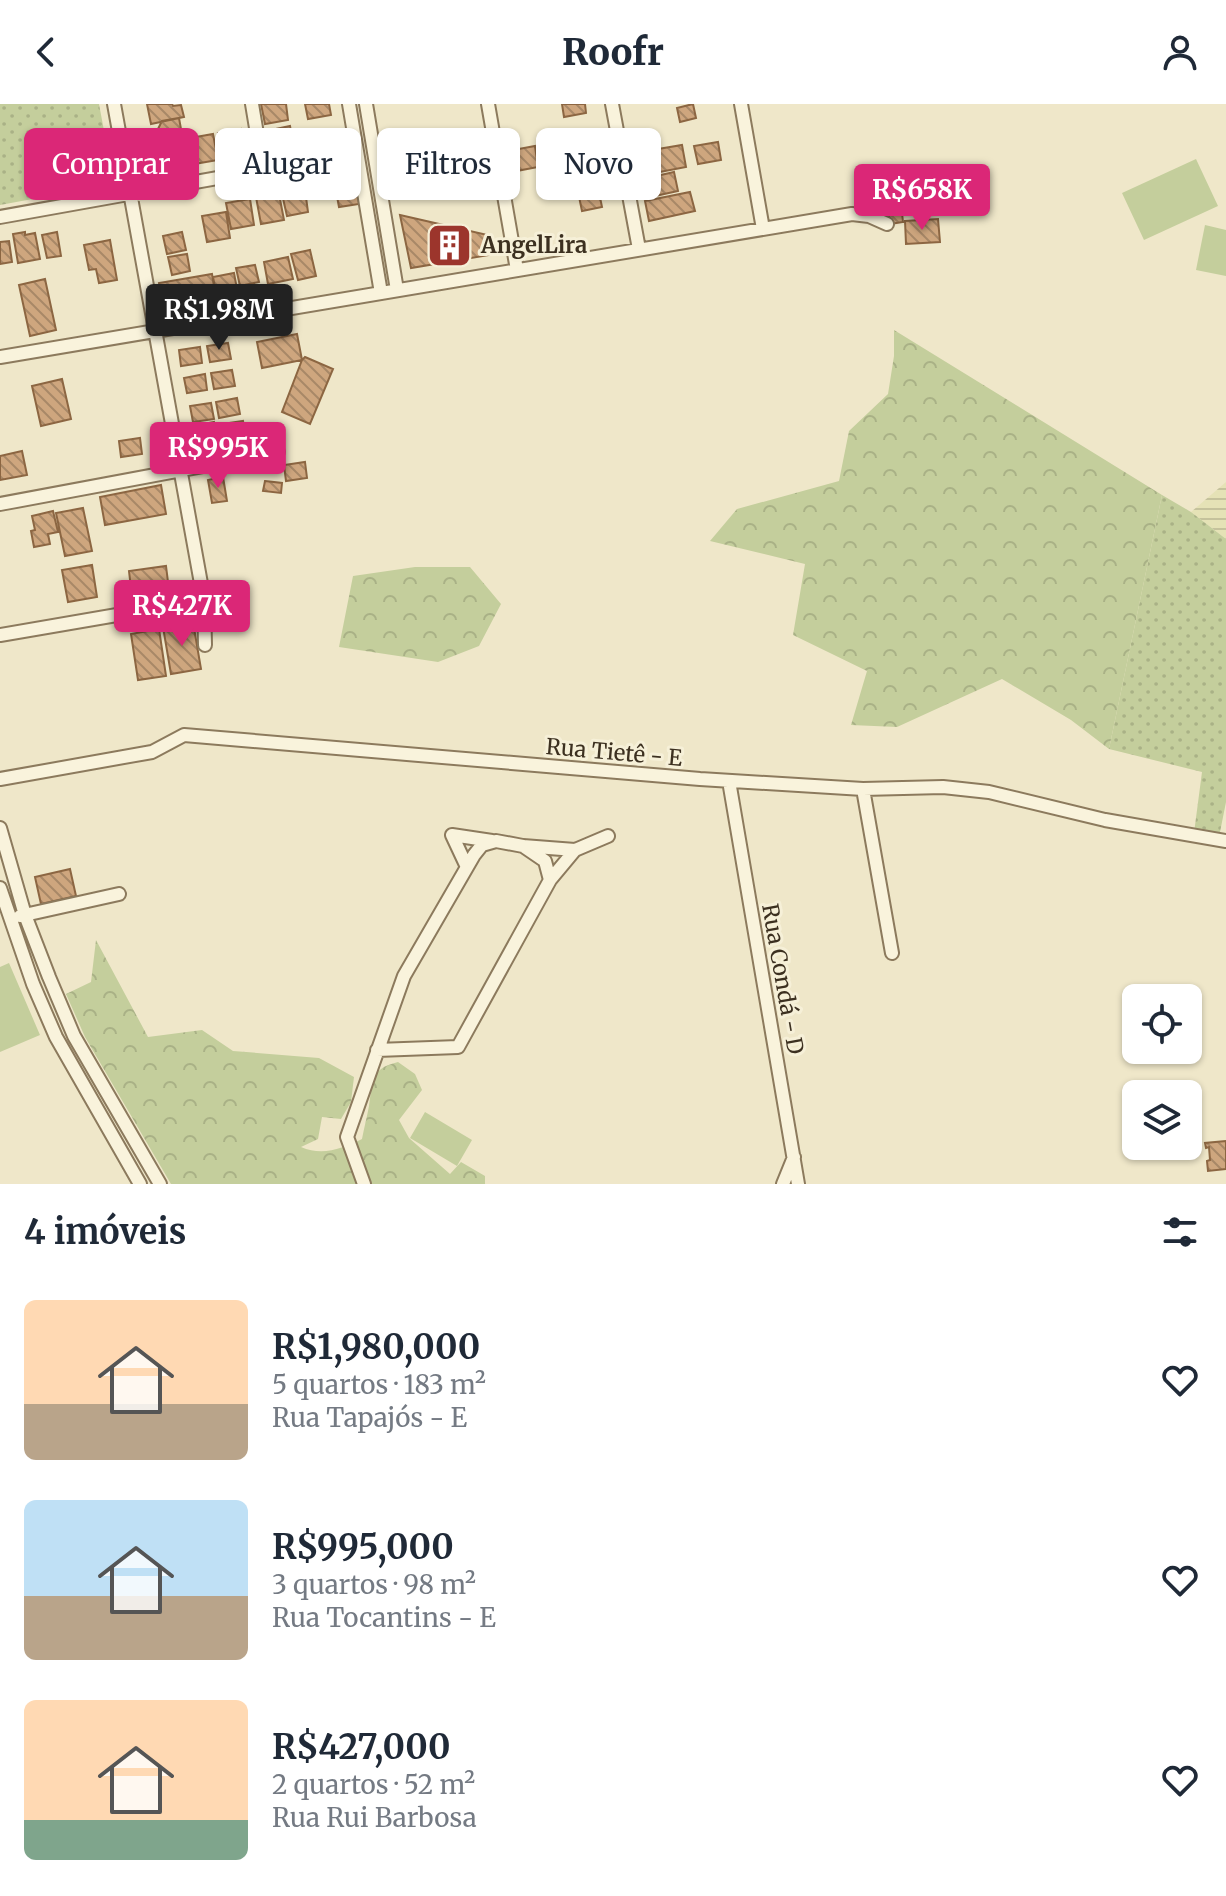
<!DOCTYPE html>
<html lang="pt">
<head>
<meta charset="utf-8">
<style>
	:root { --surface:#fff; --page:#f2f2f3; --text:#1f2937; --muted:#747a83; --accent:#db2777 }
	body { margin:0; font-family:Merriweather,serif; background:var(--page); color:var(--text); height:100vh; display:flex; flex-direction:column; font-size:30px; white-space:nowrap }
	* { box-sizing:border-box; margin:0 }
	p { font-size:26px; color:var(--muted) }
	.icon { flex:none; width:44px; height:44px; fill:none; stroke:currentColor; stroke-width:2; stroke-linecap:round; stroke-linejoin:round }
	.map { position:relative; height:1080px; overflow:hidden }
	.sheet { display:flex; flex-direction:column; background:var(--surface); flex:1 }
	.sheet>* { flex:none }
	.banner { position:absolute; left:24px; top:24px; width:800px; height:72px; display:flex; gap:16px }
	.fabs { position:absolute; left:1122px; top:880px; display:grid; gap:16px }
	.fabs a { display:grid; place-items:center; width:80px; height:80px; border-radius:12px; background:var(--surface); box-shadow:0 2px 6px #0004; font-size:40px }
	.price { position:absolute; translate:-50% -68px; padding:0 18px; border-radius:8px; background:var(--accent); color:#fff; font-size:26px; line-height:52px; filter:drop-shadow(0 2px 4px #0008) }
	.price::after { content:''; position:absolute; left:50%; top:48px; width:24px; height:18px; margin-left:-12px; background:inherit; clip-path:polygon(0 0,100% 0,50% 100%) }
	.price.selected { background:#222; color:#fff }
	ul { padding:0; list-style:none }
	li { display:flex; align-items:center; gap:24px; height:200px; padding:0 24px }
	li span { display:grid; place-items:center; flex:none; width:224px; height:160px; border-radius:12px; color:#555 }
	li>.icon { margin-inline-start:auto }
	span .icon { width:96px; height:96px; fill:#fffc; stroke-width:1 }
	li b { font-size:34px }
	h2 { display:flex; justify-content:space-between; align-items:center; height:96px; padding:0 24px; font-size:34px }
	.pill { padding:0 28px; border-radius:12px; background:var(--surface); box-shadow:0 2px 6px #0004; font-size:28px; line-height:72px }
	.pill.selected { background:var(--accent); color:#fff }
	header { display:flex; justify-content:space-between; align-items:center; height:104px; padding:0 24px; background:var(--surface); font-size:36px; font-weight:800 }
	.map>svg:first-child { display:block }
	.farmland { fill:url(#farmland-rules) }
	.grass { fill:url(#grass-dots) }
	.forest { fill:url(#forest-crowns) }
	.park { fill:#c4ce9c }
	.building { fill:url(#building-back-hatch); stroke:#8c6642; stroke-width:2 }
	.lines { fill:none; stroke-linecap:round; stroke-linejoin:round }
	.minor-casing { stroke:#8c7a5d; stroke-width:16 }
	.minor { stroke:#f9f3dc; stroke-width:12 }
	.labels { text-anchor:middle; stroke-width:6; stroke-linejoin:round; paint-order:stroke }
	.poi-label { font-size:22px; font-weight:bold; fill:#3c3020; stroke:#f6f0d8; text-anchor:start }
	.street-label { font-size:22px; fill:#3c3020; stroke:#f6f0d8 }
</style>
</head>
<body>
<header><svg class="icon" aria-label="back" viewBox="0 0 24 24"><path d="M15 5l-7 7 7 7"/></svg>Roofr<svg class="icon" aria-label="person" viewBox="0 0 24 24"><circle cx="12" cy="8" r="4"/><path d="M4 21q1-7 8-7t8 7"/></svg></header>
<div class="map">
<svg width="1226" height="1080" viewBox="0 0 1226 1080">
	<defs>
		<pattern id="farmland-rules" width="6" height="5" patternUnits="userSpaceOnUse" patternTransform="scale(2)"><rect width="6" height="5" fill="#e5e2b6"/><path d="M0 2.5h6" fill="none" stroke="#c5c29c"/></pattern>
		<pattern id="grass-dots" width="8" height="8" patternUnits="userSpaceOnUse" patternTransform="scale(2)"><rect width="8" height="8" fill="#c4ce9c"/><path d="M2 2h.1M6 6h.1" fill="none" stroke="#a9b186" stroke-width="1.8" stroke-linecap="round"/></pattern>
		<pattern id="forest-crowns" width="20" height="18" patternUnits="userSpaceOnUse" patternTransform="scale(2)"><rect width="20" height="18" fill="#c4ce9c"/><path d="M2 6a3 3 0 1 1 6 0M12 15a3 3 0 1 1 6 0" fill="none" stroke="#a9b186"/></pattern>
		<pattern id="building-back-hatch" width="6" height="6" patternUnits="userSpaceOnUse" patternTransform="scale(2)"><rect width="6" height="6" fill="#cea67e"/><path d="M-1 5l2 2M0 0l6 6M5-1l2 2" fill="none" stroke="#a88867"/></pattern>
	</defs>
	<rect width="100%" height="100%" fill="#efe7c9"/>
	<path class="farmland" d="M1226 378V435L1191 408Z"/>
	<path class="grass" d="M0 0H99L114 80 0 101Z
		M1162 391 1191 408 1226 435V698L1219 733 1194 729 1202 668 1109 645Z"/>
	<path class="forest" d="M894 226 1162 391 1109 645 1071 616 1002 575 897 623 851 621 867 567 793 531 805 460 710 437 737 405 839 377 849 327 888 290 894 252Z
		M415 463H470L501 500 479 542 438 558 339 543 353 472Z
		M96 836 148 933 202 926 233 947 319 954 354 973 351 998 341 1015 322 1013 318 1035 301 1043C322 1052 342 1045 362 1035 364 1024 367 1013 369 1002 373 978 369 965 398 958L415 970 422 986 399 1016 409 1034 450 1070 461 1058 485 1072V1080H171L85 933 66 890 91 878Z"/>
	<path class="park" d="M1196 55 1218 102 1144 136 1122 89Z
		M1205 121 1226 126V172L1196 166Z
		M9 859 40 931 0 948V863Z
		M425 1008 472 1036 457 1062 410 1034Z"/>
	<path class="building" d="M147 0H172L173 2 181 1 184 13 151 20Z
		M261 0H286L288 16 265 20Z
		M305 0H329L331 11 308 15Z
		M562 0H585L586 9 564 13Z
		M693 0 696 14 680 18 677 4Z
		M179 14 181 25 175 26 177 39 147 45 143 26 156 29 162 17Z
		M290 22 293 39 270 44 266 27Z
		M241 25 246 51 222 55 218 29Z
		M213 30 218 56 194 60 190 34Z
		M583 32 587 52 564 56 560 36Z
		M718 38 721 56 698 60 694 42Z
		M682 41 686 63 644 71 640 48Z
		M535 42 538 63 506 69 502 48Z
		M162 45 165 63 147 67 143 49Z
		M191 45 194 62 176 66 172 48Z
		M489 45 493 67 436 79 430 55Z
		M597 51 602 78 559 86 554 59Z
		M674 68 678 87 655 92 652 73Z
		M597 79 602 103 582 107 577 83Z
		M357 84 359 100 339 103 336 87Z
		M305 86 308 108 287 112 282 90Z
		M690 88 695 107 649 117 645 97Z
		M279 90 284 116 261 120 256 93Z
		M250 95 254 121 231 125 226 99Z
		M226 108 230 134 207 138 202 112Z
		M902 109 903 118 890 120 889 110Z
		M400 111 492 132 495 150 411 164Z
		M938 115 940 138 906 140 905 117Z
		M25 128V131L35 129 40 155 18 159 13 130Z
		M57 128 61 152 47 154 42 131Z
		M182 128 186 146 167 150 163 132Z
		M110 136 117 176 99 179 96 165 89 166 84 141Z
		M9 137 12 158 0 160V138Z
		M310 146 316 172 298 176 291 150Z
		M187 150 190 167 172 171 168 153Z
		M288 153 293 175 268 180 264 158Z
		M255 161 259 178 240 182 236 164Z
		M234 169 237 185 216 189 213 173Z
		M212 170 216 194 163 203 159 179Z
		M45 175 56 226 30 232 19 181Z
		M297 230 302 256 262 264 257 238Z
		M228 239 231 255 210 258 207 242Z
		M200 243 202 259 181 262 179 246Z
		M305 253 333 265 310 320 282 308 302 256Z
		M232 266 235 282 214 285 211 269Z
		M205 270 207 286 187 289 184 274Z
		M62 275 71 315 41 322 32 282Z
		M237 294 240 310 219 314 216 298Z
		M211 299 214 315 193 318 190 302Z
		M243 317 246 337 225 340 222 320Z
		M214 318 217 335 196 338 194 322Z
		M140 334 142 350 121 353 119 337Z
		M22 347 27 371 0 376V352Z
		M305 358 307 374 286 377 284 361Z
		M223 373 227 397 212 399 208 376Z
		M265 377 282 379 281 389 263 387Z
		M161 381 166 410 105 421 100 393Z
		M83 404 92 447 65 452 56 409Z
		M53 407 58 428 48 430 50 440 34 443 31 427 35 426 32 412Z
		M92 461 97 493 68 498 62 466Z
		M166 462 168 478 131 484 129 467Z
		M193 518 201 565 171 570 163 523Z
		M159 525 166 572 138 576 131 530Z
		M70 765 76 792 41 800 35 773Z
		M1226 1037V1065L1208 1067 1207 1057 1210 1056 1209 1043 1206 1044 1205 1039Z"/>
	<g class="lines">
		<defs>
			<path id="minor" d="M114 0 204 496 205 541
				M252 0 263 66
				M349 0 381 189
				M366 0 397 186
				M488 0 517 166
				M612 0 639 145
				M741 0 763 125
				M0 113 357 49
				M0 253 852 110 869 112 887 120
				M0 400 278 348
				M0 531 204 496
				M0 675 152 648 184 631 700 675 863 685 943 683 989 688 1105 716 1226 737
				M729 677 798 1080
				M863 685 892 849
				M0 724 25 811 49 873 74 932 160 1080
				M452 731 492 737
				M452 731 467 763
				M523 742 575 746
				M0 784 33 880 56 933 140 1080
				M20 812 119 790
				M377 946 458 943 550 776 575 746 608 732
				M364 1080 347 1033 404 872 474 751 482 741 496 737 523 742 545 757 550 776
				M783 1080 794 1053"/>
		</defs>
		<use href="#minor" class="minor-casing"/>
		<use href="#minor" class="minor"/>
	</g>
	<defs>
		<symbol id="building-square" viewBox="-11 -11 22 22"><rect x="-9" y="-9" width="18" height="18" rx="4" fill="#9c352c" stroke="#f6f0d8"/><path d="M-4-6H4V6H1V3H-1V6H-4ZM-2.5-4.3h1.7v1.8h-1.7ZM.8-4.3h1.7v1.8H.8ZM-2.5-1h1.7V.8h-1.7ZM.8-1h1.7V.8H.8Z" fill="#fff"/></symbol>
	</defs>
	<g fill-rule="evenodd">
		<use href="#building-square" x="424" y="116" width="51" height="51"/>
	</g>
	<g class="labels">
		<g class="poi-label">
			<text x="481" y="149">AngelLira</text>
		</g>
		<g class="street-label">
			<text transform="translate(614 648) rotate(5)" y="8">Rua Tietê - E</text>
			<text transform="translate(783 875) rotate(80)" y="8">Rua Condá - D</text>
		</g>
	</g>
</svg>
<div class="fabs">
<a><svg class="icon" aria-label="locate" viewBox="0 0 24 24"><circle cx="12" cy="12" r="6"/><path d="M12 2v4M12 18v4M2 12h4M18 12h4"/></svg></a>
<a><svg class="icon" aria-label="layers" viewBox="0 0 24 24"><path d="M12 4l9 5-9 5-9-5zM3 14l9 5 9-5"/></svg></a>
</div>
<b class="price" style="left:922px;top:128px">R$658K</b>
<b class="price selected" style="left:219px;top:248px">R$1.98M</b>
<b class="price" style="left:218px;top:386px">R$995K</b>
<b class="price" style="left:182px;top:544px">R$427K</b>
<div class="banner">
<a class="pill selected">Comprar</a>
<a class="pill">Alugar</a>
<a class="pill">Filtros</a>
<a class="pill">Novo</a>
</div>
</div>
<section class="sheet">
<h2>4 imóveis<svg class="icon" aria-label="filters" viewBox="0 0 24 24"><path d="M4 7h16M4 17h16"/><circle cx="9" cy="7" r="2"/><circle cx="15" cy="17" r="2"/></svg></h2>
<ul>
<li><span style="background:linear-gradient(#ffd9b3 65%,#b9a48a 0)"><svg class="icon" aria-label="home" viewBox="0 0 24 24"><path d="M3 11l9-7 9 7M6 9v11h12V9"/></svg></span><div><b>R$1,980,000</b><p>5 quartos · 183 m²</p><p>Rua Tapajós - E</p></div><svg class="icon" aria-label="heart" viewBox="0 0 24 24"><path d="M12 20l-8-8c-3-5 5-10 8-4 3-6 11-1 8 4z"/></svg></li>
<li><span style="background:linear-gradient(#bfe0f5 60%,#b9a48a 0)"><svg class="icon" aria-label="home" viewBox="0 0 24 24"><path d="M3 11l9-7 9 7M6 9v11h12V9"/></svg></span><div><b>R$995,000</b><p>3 quartos · 98 m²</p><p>Rua Tocantins - E</p></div><svg class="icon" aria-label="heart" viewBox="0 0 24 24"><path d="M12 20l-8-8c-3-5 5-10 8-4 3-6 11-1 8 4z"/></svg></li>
<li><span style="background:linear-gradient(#ffd9b3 75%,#7fa58c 0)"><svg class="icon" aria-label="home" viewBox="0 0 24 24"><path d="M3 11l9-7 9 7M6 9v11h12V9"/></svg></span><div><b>R$427,000</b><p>2 quartos · 52 m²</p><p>Rua Rui Barbosa</p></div><svg class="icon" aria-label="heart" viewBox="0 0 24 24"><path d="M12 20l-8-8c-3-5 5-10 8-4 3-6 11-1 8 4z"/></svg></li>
</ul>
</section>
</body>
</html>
